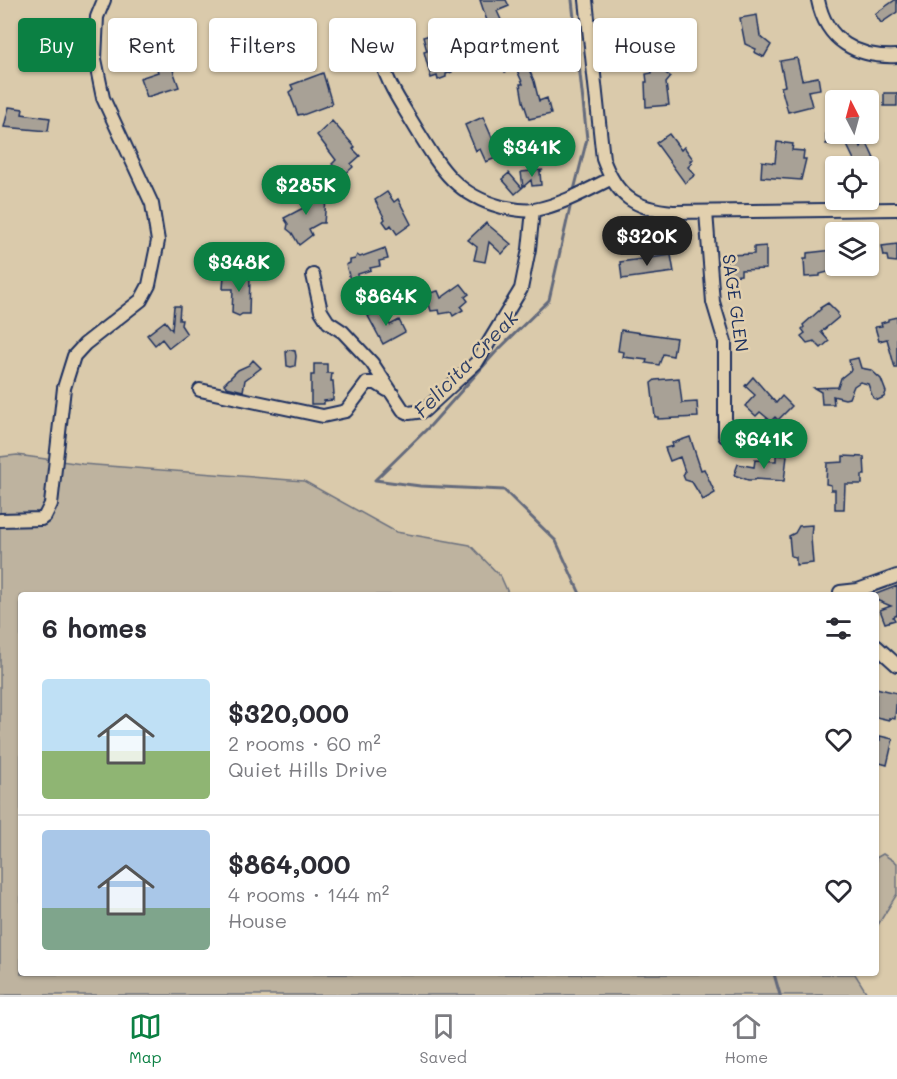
<!DOCTYPE html>
<html lang="en">
<head>
<meta charset="utf-8">
<style>
	:root { --surface:#fff; --page:#f2f2f3; --text:#2b2b33; --muted:#7c7c81; --line:#e1e1e2; --accent:#0b8043 }
	body { margin:0; font-family:Mali,sans-serif; background:var(--page); color:var(--text); height:100vh; display:flex; flex-direction:column; font-size:22px; white-space:nowrap }
	* { box-sizing:border-box; margin:0 }
	p { font-size:20px; color:var(--muted) }
	.icon { flex:none; width:33px; height:33px; fill:none; stroke:currentColor; stroke-width:2; stroke-linecap:round; stroke-linejoin:round }
	.map { position:relative; flex:1; overflow:hidden }
	.drawer { position:absolute; left:18px; top:592px; width:861px; height:384px; display:flex; flex-direction:column; background:var(--surface); border-radius:6px; box-shadow:0 2px 4px #0004 }
	.drawer>* { flex:none }
	.banner { position:absolute; left:18px; top:18px; width:861px; height:54px; display:flex; gap:12px }
	.needle { width:39px; rotate:354deg }
	.buttons { position:absolute; left:825px; top:90px; display:grid; gap:12px }
	.buttons a { display:grid; place-items:center; width:54px; height:54px; border-radius:6px; background:var(--surface); box-shadow:0 2px 4px #0004; font-size:30px }
	.price { position:absolute; translate:-50% -51px; padding:0 14px; border-radius:21px; background:var(--accent); color:#fff; font-size:20px; line-height:39px; filter:drop-shadow(0 2px 3px #0008) }
	.price::after { content:''; position:absolute; left:50%; top:36px; width:18px; height:14px; margin-left:-9px; background:inherit; clip-path:polygon(0 0,100% 0,50% 100%) }
	.price.selected { background:#222; color:#fff }
	ul { padding:0; list-style:none }
	li { display:flex; align-items:center; gap:18px; height:150px; padding:0 24px }
	li+li { border-top:2px solid var(--line) }
	li span { display:grid; place-items:center; flex:none; width:168px; height:120px; border-radius:6px; color:#555 }
	li>.icon { margin-inline-start:auto }
	span .icon { width:72px; height:72px; fill:#fffc; stroke-width:1 }
	li b { font-size:26px }
	h2 { display:flex; justify-content:space-between; align-items:center; height:72px; padding:0 24px; font-size:26px }
	.tag { padding:0 21px; border-radius:6px; background:var(--surface); box-shadow:0 2px 4px #0004; font-size:21px; line-height:54px }
	.tag.selected { background:var(--accent); color:#fff }
	.menu { display:flex; justify-content:space-around; align-items:center; height:84px; border-top:2px solid var(--line); background:var(--surface); font-size:16px; color:var(--muted) }
	.menu a { display:grid; justify-items:center; gap:3px }
	.menu .selected { color:var(--accent) }
	.map>svg:first-child { display:block }
	.green { fill:#beb39f; stroke:#6c717e; stroke-width:1.5 }
	.lines { fill:none; stroke-linecap:round; stroke-linejoin:round }
	.stream { stroke:#646a7c; stroke-width:3 }
	.building { fill:#a8a196; stroke:#1b2f5e; stroke-width:1.5 }
	.minor-casing { stroke:#1b2f5e; stroke-width:16 }
	.minor { stroke:#e2d0ae; stroke-width:12 }
	.labels { text-anchor:middle; stroke-width:5; stroke-linejoin:round; paint-order:stroke }
	.street-label { font-size:18px; fill:#1b2f5e; stroke:#e2d0ae }
	.water-label { font-size:20px; font-style:italic; fill:#2d3e66; stroke:#e2d0ae }
</style>
</head>
<body>
<div class="map">
<svg width="897" height="995" viewBox="0 0 897 995">
	<rect width="100%" height="100%" fill="#dacaab"/>
	<filter id="ink" filterUnits="userSpaceOnUse"><feTurbulence type="fractalNoise" baseFrequency=".0167" numOctaves="2"/><feDisplacementMap in="SourceGraphic" scale="12" xChannelSelector="R" yChannelSelector="G"/><feConvolveMatrix kernelMatrix="1 2 1 2 8 2 1 2 1" color-interpolation-filters="sRGB"/></filter>
	<g filter="url(#ink)">
		<path class="green" d="M17 455 82 464 304 481 396 532 470 545 501 577 509 595 21 596V974H855L868 995H0V457Z
			M883 854 897 863V894L876 928V858Z"/>
		<g class="lines">
			<path class="stream" d="M572 0 587 139 573 194
				M571 203 549 300 495 353 431 425 375 480 420 486 504 490 556 541 581 596
				M774 974 780 995"/>
		</g>
		<path class="building" d="M480 0H506L509 6 497 11 502 22 489 27Z
			M895 0H897V12L881 23 875 14Z
			M757 15 760 36 771 45 764 57 754 52 756 49 745 44 740 18Z
			M667 29 669 54 655 55V30Z
			M441 32 452 72 446 74V77L438 80 437 76 431 78 424 52 427 51 423 37Z
			M519 42 522 48 526 47 530 56 524 58 534 81 539 101 547 98 551 114 529 119 523 101 520 84H523L516 68 505 72 499 57 512 52 509 46Z
			M155 44 160 58 168 56 179 87 147 97 140 78 158 72 153 57 141 61 137 50Z
			M797 58 802 80 818 77 820 89 808 91 812 106 788 112 781 87 785 86 780 61Z
			M663 64V71L671 77 666 83 669 105 646 107 645 82H647L646 74 652 73 651 66Z
			M323 73 332 104 303 115 302 114 298 115 289 92 293 89 291 85Z
			M884 93H897V106H884Z
			M9 107 23 109 22 114 50 118 48 131 4 127Z
			M483 117 494 142 497 141 503 155 486 162 480 149 476 151 465 125Z
			M332 121 355 147 353 149 360 156 351 164 353 167 343 176 332 164 336 160 317 135Z
			M669 134 681 150 684 147 693 159 690 161 692 163 688 167 695 175 685 183 656 143Z
			M826 134H843V144H826Z
			M857 138 861 147 865 139 876 163 874 164 875 166H857L846 143Z
			M777 142 793 144 792 150 804 151 803 159H806L801 180 761 177 762 161 775 163Z
			M543 170 540 172 541 185 532 186 531 180 523 187 521 172Z
			M509 173 522 188 515 194 502 179Z
			M301 189 309 196 315 195 326 200 324 223H320L309 229 312 235 299 245 292 233 287 229 288 224 284 218 305 207 294 197Z
			M387 192 394 202 398 199 411 224 397 234 391 225 388 228 383 221 385 219 375 200Z
			M486 223 511 244 502 254 489 242 485 262 474 260 477 247 468 240Z
			M897 244V262L888 261 887 256H884L882 246Z
			M766 246V269L741 270V275L728 276 727 255 754 254V247Z
			M385 248 388 259 379 261 380 266 370 268 371 270 358 274V281L351 283 346 265 350 263V260L355 259 357 255 360 257Z
			M833 250 836 251V270L820 274V276L805 277 804 259H807V253Z
			M671 255 674 272 622 279 620 262Z
			M224 275 250 277 249 314H242L239 316 232 313 233 289H223Z
			M461 284 469 294 465 297 468 301 461 307 463 310 453 316 451 312 440 314 439 310 431 311 426 294 438 291 441 298Z
			M828 303 838 313 837 314 839 317 821 332 829 341 821 348 814 341 807 343 801 336 805 333 802 329 804 327 803 325 821 309 820 308Z
			M174 306H180L179 320H182L181 325 187 334 169 348 162 339 155 345 147 335 165 321 172 330Z
			M381 309 390 325 399 320 405 332 383 344 368 316Z
			M897 317V368H895L887 339 879 341 875 327 882 326 881 323 888 321V319Z
			M621 330 676 338 673 356 663 354 659 365 646 363 647 360 623 357 624 352 618 351Z
			M290 350 295 351 296 356 295 366 291 367 287 366 286 351Z
			M858 358 861 368 871 370 881 379 886 392 884 397 878 400 873 398 868 384 860 382 854 386 849 398 845 399 833 396 834 404H822L821 392 814 388 838 387 841 378 851 370 849 360Z
			M253 360 261 368 245 380 243 391 227 387 224 384 238 370 249 365Z
			M314 364H327V373H332L331 381H333L334 394H333V400L324 401V404H311V375H314Z
			M753 377 776 403 782 396 792 406 778 420 775 417 771 421 760 412 756 416 745 406 755 395 745 386Z
			M679 378 682 403 697 402 698 417 658 419V417H655L651 383 655 380Z
			M690 437 701 470 704 469 715 493 703 500 692 482 685 480 683 475 685 472 680 457 670 461 665 448 673 446 672 443Z
			M776 455 787 456 784 481 755 479V480H748L734 475 738 464 754 467 755 460 776 461Z
			M843 456 864 457 865 475H862V484H845L844 509H835V490H831V485L826 484 827 463 843 462Z
			M812 525 811 538 813 563 796 565V557L791 556 789 536 795 533 799 526Z
			M897 586V615L893 617 895 620 885 623 880 610 891 606 876 600V594Z
			M876 688 897 693 895 719 889 718V720L876 717Z
			M880 736 893 739 887 765 876 762V739L880 740Z"/>
		<g class="lines">
			<defs>
				<path id="minor" d="M586 0 603 159C616 195 634 209 673 212L897 209
					M818 0C826 41 857 58 897 56
					M379 48C383 79 401 103 417 130 441 169 456 195 502 207 513 209 523 212 534 210 561 205 586 191 610 179
					M706 212 713 302 725 342V436
					M313 275 321 311 328 322 343 332 372 363 403 410 409 413 424 411 477 362 521 289 529 249 533 210
					M200 390 323 416 346 411 367 383H376L387 390
					M0 520 41 519 45 516 51 504 64 388 74 356 85 344 141 300 149 285 158 241 152 204 103 98 95 59 97 17 104 0
					M841 596 840 592 858 590 897 576
					M876 646 897 665"/>
			</defs>
			<use href="#minor" class="minor-casing"/>
			<use href="#minor" class="minor"/>
		</g>
	</g>
	<g class="labels">
		<g class="street-label">
			<text transform="translate(735 303) rotate(82)" y="6">SAGE GLEN</text>
		</g>
		<g class="water-label">
			<text transform="translate(466 364) rotate(-46)" y="7">Felicita Creak</text>
		</g>
	</g>
</svg>
<div class="buttons">
<a><svg class="needle" viewBox="-14 -14 28 28"><path d="M0-13l5 13h-10z" fill="#e53935"/><path d="M0 13l5-13h-10z" fill="#7c7c81"/></svg></a>
<a><svg class="icon" aria-label="locate" viewBox="0 0 24 24"><circle cx="12" cy="12" r="6"/><path d="M12 2v4M12 18v4M2 12h4M18 12h4"/></svg></a>
<a><svg class="icon" aria-label="layers" viewBox="0 0 24 24"><path d="M12 4l9 5-9 5-9-5zM3 14l9 5 9-5"/></svg></a>
</div>
<b class="price" style="left:532px;top:178px">$341K</b>
<b class="price" style="left:306px;top:216px">$285K</b>
<b class="price selected" style="left:647px;top:267px">$320K</b>
<b class="price" style="left:239px;top:293px">$348K</b>
<b class="price" style="left:386px;top:327px">$864K</b>
<b class="price" style="left:764px;top:470px">$641K</b>
<div class="banner">
<a class="tag selected">Buy</a>
<a class="tag">Rent</a>
<a class="tag">Filters</a>
<a class="tag">New</a>
<a class="tag">Apartment</a>
<a class="tag">House</a>
</div>
<section class="drawer">
<h2>6 homes<svg class="icon" aria-label="filters" viewBox="0 0 24 24"><path d="M4 7h16M4 17h16"/><circle cx="9" cy="7" r="2"/><circle cx="15" cy="17" r="2"/></svg></h2>
<ul>
<li><span style="background:linear-gradient(#bfe0f5 60%,#8fb573 0)"><svg class="icon" aria-label="home" viewBox="0 0 24 24"><path d="M3 11l9-7 9 7M6 9v11h12V9"/></svg></span><div><b>$320,000</b><p>2 rooms · 60 m²</p><p>Quiet Hills Drive</p></div><svg class="icon" aria-label="heart" viewBox="0 0 24 24"><path d="M12 20l-8-8c-3-5 5-10 8-4 3-6 11-1 8 4z"/></svg></li>
<li><span style="background:linear-gradient(#a9c7e8 65%,#7fa58c 0)"><svg class="icon" aria-label="home" viewBox="0 0 24 24"><path d="M3 11l9-7 9 7M6 9v11h12V9"/></svg></span><div><b>$864,000</b><p>4 rooms · 144 m²</p><p>House</p></div><svg class="icon" aria-label="heart" viewBox="0 0 24 24"><path d="M12 20l-8-8c-3-5 5-10 8-4 3-6 11-1 8 4z"/></svg></li>
</ul>
</section>
</div>
<nav class="menu">
<a class="selected"><svg class="icon" aria-label="map" viewBox="0 0 24 24"><path d="M3 6l6-2 6 2 6-2v14l-6 2-6-2-6 2zM9 4v14M15 6v14"/></svg>Map</a>
<a><svg class="icon" aria-label="saved" viewBox="0 0 24 24"><path d="M7 4h10v16l-5-4-5 4z"/></svg>Saved</a>
<a><svg class="icon" aria-label="home" viewBox="0 0 24 24"><path d="M3 11l9-7 9 7M6 9v11h12V9"/></svg>Home</a>
</nav>
</body>
</html>
